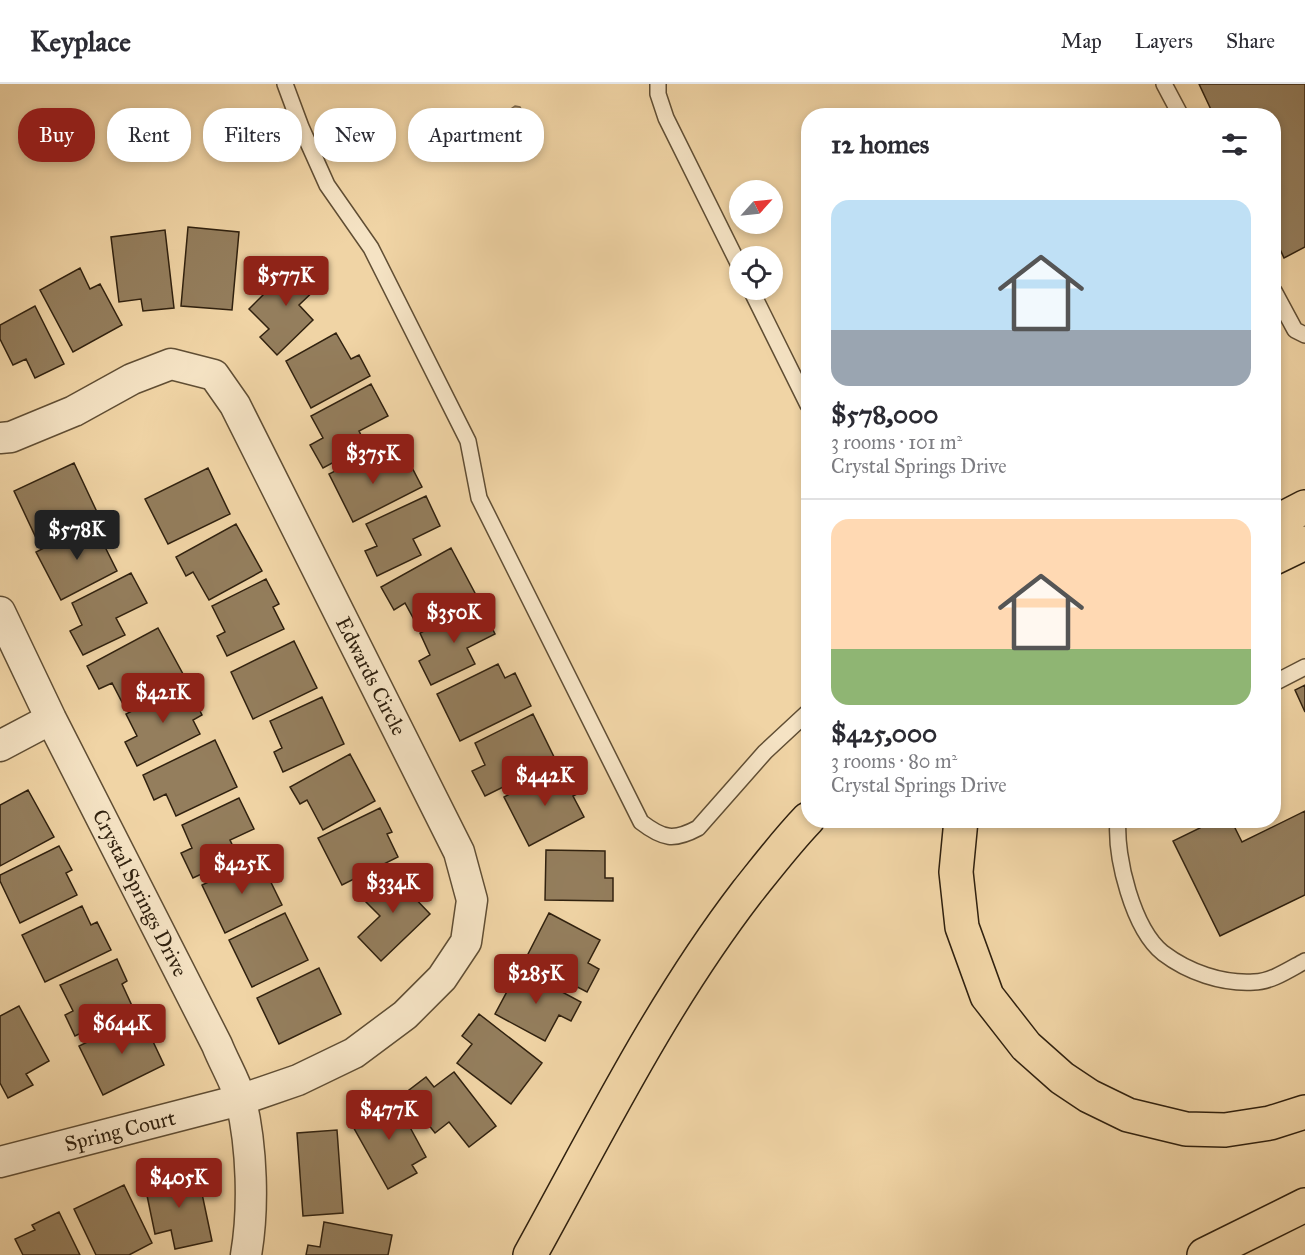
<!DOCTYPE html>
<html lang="en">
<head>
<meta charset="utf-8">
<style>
	:root { --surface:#fff; --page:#f7f7f7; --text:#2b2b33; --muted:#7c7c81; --line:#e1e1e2; --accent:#8f2418 }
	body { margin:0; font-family:"IM FELL Great Primer",serif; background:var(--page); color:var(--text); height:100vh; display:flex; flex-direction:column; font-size:22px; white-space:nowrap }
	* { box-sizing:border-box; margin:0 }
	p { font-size:20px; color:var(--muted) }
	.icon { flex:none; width:33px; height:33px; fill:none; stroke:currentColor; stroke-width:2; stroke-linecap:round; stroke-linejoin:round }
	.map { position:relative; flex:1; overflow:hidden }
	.side { position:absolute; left:801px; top:24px; width:480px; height:720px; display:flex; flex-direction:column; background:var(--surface); border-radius:24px; box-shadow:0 3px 9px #0003 }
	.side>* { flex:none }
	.top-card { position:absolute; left:18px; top:24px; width:570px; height:54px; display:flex; gap:12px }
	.needle { width:39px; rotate:63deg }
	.controls { position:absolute; left:729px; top:96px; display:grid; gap:12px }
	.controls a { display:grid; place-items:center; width:54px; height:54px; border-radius:50%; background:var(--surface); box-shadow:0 3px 9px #0003; font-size:30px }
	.price { position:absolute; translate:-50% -51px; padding:0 14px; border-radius:6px; background:var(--accent); color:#fff; font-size:20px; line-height:39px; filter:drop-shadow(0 2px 3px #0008) }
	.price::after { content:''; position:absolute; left:50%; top:36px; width:18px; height:14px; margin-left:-9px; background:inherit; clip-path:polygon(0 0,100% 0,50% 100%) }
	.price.on { background:#222; color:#fff }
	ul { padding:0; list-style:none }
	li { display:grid; align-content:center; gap:12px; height:318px; padding:0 30px }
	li+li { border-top:2px solid var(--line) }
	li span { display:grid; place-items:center; height:186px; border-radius:18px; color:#555 }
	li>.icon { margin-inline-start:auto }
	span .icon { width:108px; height:108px; fill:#fffc; stroke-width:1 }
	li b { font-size:26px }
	h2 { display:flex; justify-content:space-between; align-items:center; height:72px; padding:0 30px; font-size:26px }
	.pill { padding:0 21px; border-radius:24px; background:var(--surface); box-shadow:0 3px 9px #0003; font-size:21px; line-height:54px }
	.pill.on { background:var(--accent); color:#fff }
	header { display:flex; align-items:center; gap:36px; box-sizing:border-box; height:84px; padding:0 30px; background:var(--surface); border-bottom:2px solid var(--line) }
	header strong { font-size:28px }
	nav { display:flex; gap:33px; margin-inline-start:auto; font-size:21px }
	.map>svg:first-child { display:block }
	.water { fill:#af9772; stroke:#7c684a; stroke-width:1.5 }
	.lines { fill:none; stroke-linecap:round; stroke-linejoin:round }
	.shore { stroke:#705c40; stroke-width:1.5 }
	.building { fill:#947e5d; stroke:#30210f; stroke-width:1.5 }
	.lane-casing { stroke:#604e34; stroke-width:18 }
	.street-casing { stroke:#604e34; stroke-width:33 }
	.highway-casing { stroke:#30210f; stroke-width:36 }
	.lane { stroke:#f5e3c4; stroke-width:15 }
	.street { stroke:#f5e3c4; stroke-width:30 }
	.highway { stroke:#f0d4a5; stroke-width:33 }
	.labels { text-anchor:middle; stroke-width:5; stroke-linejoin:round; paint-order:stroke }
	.street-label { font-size:21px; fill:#30210f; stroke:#f5e3c4 }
</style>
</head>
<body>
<header>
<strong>Keyplace</strong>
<nav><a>Map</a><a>Layers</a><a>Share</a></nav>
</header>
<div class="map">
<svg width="1305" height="1171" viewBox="0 0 1305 1171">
	<rect width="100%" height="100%" fill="#f0d4a5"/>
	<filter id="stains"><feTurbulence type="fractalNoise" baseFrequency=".00333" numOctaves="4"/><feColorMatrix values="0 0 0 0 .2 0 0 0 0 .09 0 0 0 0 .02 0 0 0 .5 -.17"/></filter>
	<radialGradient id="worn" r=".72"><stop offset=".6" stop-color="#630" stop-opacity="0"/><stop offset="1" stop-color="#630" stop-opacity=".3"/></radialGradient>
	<path class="water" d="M515 22 520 23 539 59 520 72 516 71 498 34Z"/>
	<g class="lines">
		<path class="shore" d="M514 30 517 31 530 57 522 64 506 37Z"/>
	</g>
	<path class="building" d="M1199 0H1305V163L1284 174 1274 152V32H1214Z
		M188 143 239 148 232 226 181 222Z
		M165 146 174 224 143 227 141 215 119 218 111 153Z
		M297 177 321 200 299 221 313 236 277 271 260 253 269 245 249 225Z
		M80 184 90 205 100 200 122 241 73 268 40 206Z
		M35 222 64 280 35 294 26 275 13 281 0 255V241Z
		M336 249 351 275 359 271 370 292 311 324 286 277Z
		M371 300 388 332 359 347 366 361 323 384 310 361 323 354 311 332Z
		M371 369 379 385 406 372 422 403 353 438 329 390Z
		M74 379 97 428 37 456 14 407Z
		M208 384 230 430 168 460 145 415Z
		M426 412 440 442 413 455 421 471 377 492 365 467 377 462 366 440Z
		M93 439 117 487 61 516 36 468Z
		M236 440 262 487 209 516 193 488 186 492 176 473Z
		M451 464 476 511 418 543 405 519 394 526 381 503Z
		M131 489 147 519 116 534 125 551 83 571 70 547 82 541 72 519Z
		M266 495 279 520 273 523 284 545 227 572 217 552 225 548 212 522Z
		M480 520 495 550 467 564 475 580 431 601 419 577 430 571 420 549Z
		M158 544 183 590 124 622 112 599 99 605 87 582Z
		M294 557 317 604 253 635 231 588Z
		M498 580 505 594 515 589 531 622 460 657 437 610Z
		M186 599 202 631 193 636 200 650 137 682 125 658 137 652 126 630Z
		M1305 601V628L1295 606Z
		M322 613 344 660 283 688 274 668 282 664 270 637Z
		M533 630 556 677 485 712 472 687 485 681 475 659Z
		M215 656 237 703 176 732 166 710 154 716 143 691Z
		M350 670 375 717 323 746 307 716 300 720 290 703Z
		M557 686 562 696 571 691 581 708 573 712 584 733 529 762 504 713Z
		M28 706 54 753 0 782V721Z
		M239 714 254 745 230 756 238 773 193 794 181 769 192 764 182 741Z
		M380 724 392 748 387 750 398 773 342 801 318 754Z
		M1305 727V811L1220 852 1173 757 1200 744 1196 736H1231L1242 758Z
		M59 762 72 786 66 789 77 811 20 839 0 797V791Z
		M546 766 605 767V794H613V817L545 816Z
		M259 774 282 821 225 849 202 801Z
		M401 783 420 802 411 810 430 830 381 877 358 853 380 832 365 817Z
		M82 822 91 841 97 838 111 866 45 898 22 851Z
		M285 829 308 876 252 903 229 856Z
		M549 829 600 856 588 879 599 885 587 908 525 876Z
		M117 875 127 897 122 900 133 924 75 952 65 931 73 927 60 901Z
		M319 884 341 930 279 960 257 914Z
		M519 885 581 918 571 937 559 931 545 957 495 930Z
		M19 922 49 977 26 990 33 1001 8 1014 0 999V932Z
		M479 930 542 979 511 1020 457 979 472 960 462 952Z
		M141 932 164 981 103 1011 79 962Z
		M454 988 496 1042 469 1063 449 1038 435 1049 404 1010 426 993 434 1003Z
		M392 1010 426 1073 412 1081 417 1089 388 1105 351 1039 368 1030 365 1025Z
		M337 1046 343 1129 303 1132 297 1049Z
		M197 1086 212 1157 175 1165 171 1146 155 1150 144 1097Z
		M124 1101 152 1159 129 1171H96L74 1125Z
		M59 1128 80 1171H23L15 1155 35 1146 32 1141Z
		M324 1138 392 1151 388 1171H306L308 1161 320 1163Z"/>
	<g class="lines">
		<defs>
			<path id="lane" d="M285 0 301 43 327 101 371 164 468 357 479 414 641 738C663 755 674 757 698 744L765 668 808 628
				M658 0V10L666 34 740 183
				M1164 0 1181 32
				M751 206 808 321
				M1274 207 1295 246 1305 251
				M1274 599 1305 583
				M1118 736C1115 773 1133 845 1163 869 1188 888 1222 900 1254 898 1271 898 1290 885 1305 877"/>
			<path id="street" d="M0 354 11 353 74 327 132 295 171 280 214 291 235 321 459 768 472 816 466 858 442 894 405 931 354 969 298 996 240 1016 0 1078
				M0 528 51 635 217 961C224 979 236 998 241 1017 252 1063 254 1125 246 1171
				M0 662 51 635"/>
			<path id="highway" d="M1274 439 1305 423
				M1274 474 1305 459
				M961 736 956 788 962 843 987 912 1026 962 1062 994 1089 1012 1128 1031 1186 1045 1225 1046 1270 1039 1305 1028
				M530 1171C598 1048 661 920 747 808 767 783 786 758 808 735
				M1204 1171 1305 1121"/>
		</defs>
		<use href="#lane" class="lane-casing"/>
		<use href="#street" class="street-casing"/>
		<use href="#highway" class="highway-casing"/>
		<use href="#lane" class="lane"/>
		<use href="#street" class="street"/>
		<use href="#highway" class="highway"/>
	</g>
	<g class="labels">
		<g class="street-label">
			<text transform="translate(371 592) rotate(63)" y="7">Edwards Circle</text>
			<text transform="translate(140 809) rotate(63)" y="7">Crystal Springs Drive</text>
			<text transform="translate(120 1047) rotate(-14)" y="7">Spring Court</text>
		</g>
	</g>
	<rect width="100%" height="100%" filter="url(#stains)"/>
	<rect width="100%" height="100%" fill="url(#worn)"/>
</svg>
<div class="controls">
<a><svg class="needle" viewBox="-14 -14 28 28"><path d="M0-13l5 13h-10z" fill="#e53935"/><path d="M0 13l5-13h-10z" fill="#7c7c81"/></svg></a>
<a><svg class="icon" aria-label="locate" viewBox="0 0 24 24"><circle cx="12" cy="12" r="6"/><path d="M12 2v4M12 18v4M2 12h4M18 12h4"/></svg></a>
</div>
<b class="price" style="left:286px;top:223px">$577K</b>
<b class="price" style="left:373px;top:401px">$375K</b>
<b class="price on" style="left:77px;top:477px">$578K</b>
<b class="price" style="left:454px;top:560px">$350K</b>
<b class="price" style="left:163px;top:640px">$421K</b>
<b class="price" style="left:545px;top:723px">$442K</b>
<b class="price" style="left:242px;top:811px">$425K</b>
<b class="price" style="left:393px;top:830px">$334K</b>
<b class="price" style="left:536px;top:921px">$285K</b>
<b class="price" style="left:122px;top:971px">$644K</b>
<b class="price" style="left:389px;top:1057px">$477K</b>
<b class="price" style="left:179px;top:1125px">$405K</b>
<div class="top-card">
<a class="pill on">Buy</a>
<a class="pill">Rent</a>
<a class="pill">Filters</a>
<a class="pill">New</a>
<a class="pill">Apartment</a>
</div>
<section class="side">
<h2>12 homes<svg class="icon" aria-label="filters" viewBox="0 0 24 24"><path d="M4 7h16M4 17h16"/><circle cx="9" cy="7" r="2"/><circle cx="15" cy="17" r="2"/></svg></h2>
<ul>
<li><span style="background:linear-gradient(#bfe0f5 70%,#9aa5b1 0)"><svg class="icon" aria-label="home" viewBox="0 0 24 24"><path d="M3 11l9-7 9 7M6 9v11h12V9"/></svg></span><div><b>$578,000</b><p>3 rooms · 101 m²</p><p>Crystal Springs Drive</p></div></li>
<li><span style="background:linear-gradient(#ffd9b3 70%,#8fb573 0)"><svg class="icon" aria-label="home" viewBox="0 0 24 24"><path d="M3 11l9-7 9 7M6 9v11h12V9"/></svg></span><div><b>$425,000</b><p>3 rooms · 80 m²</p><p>Crystal Springs Drive</p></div></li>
</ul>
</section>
</div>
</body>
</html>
